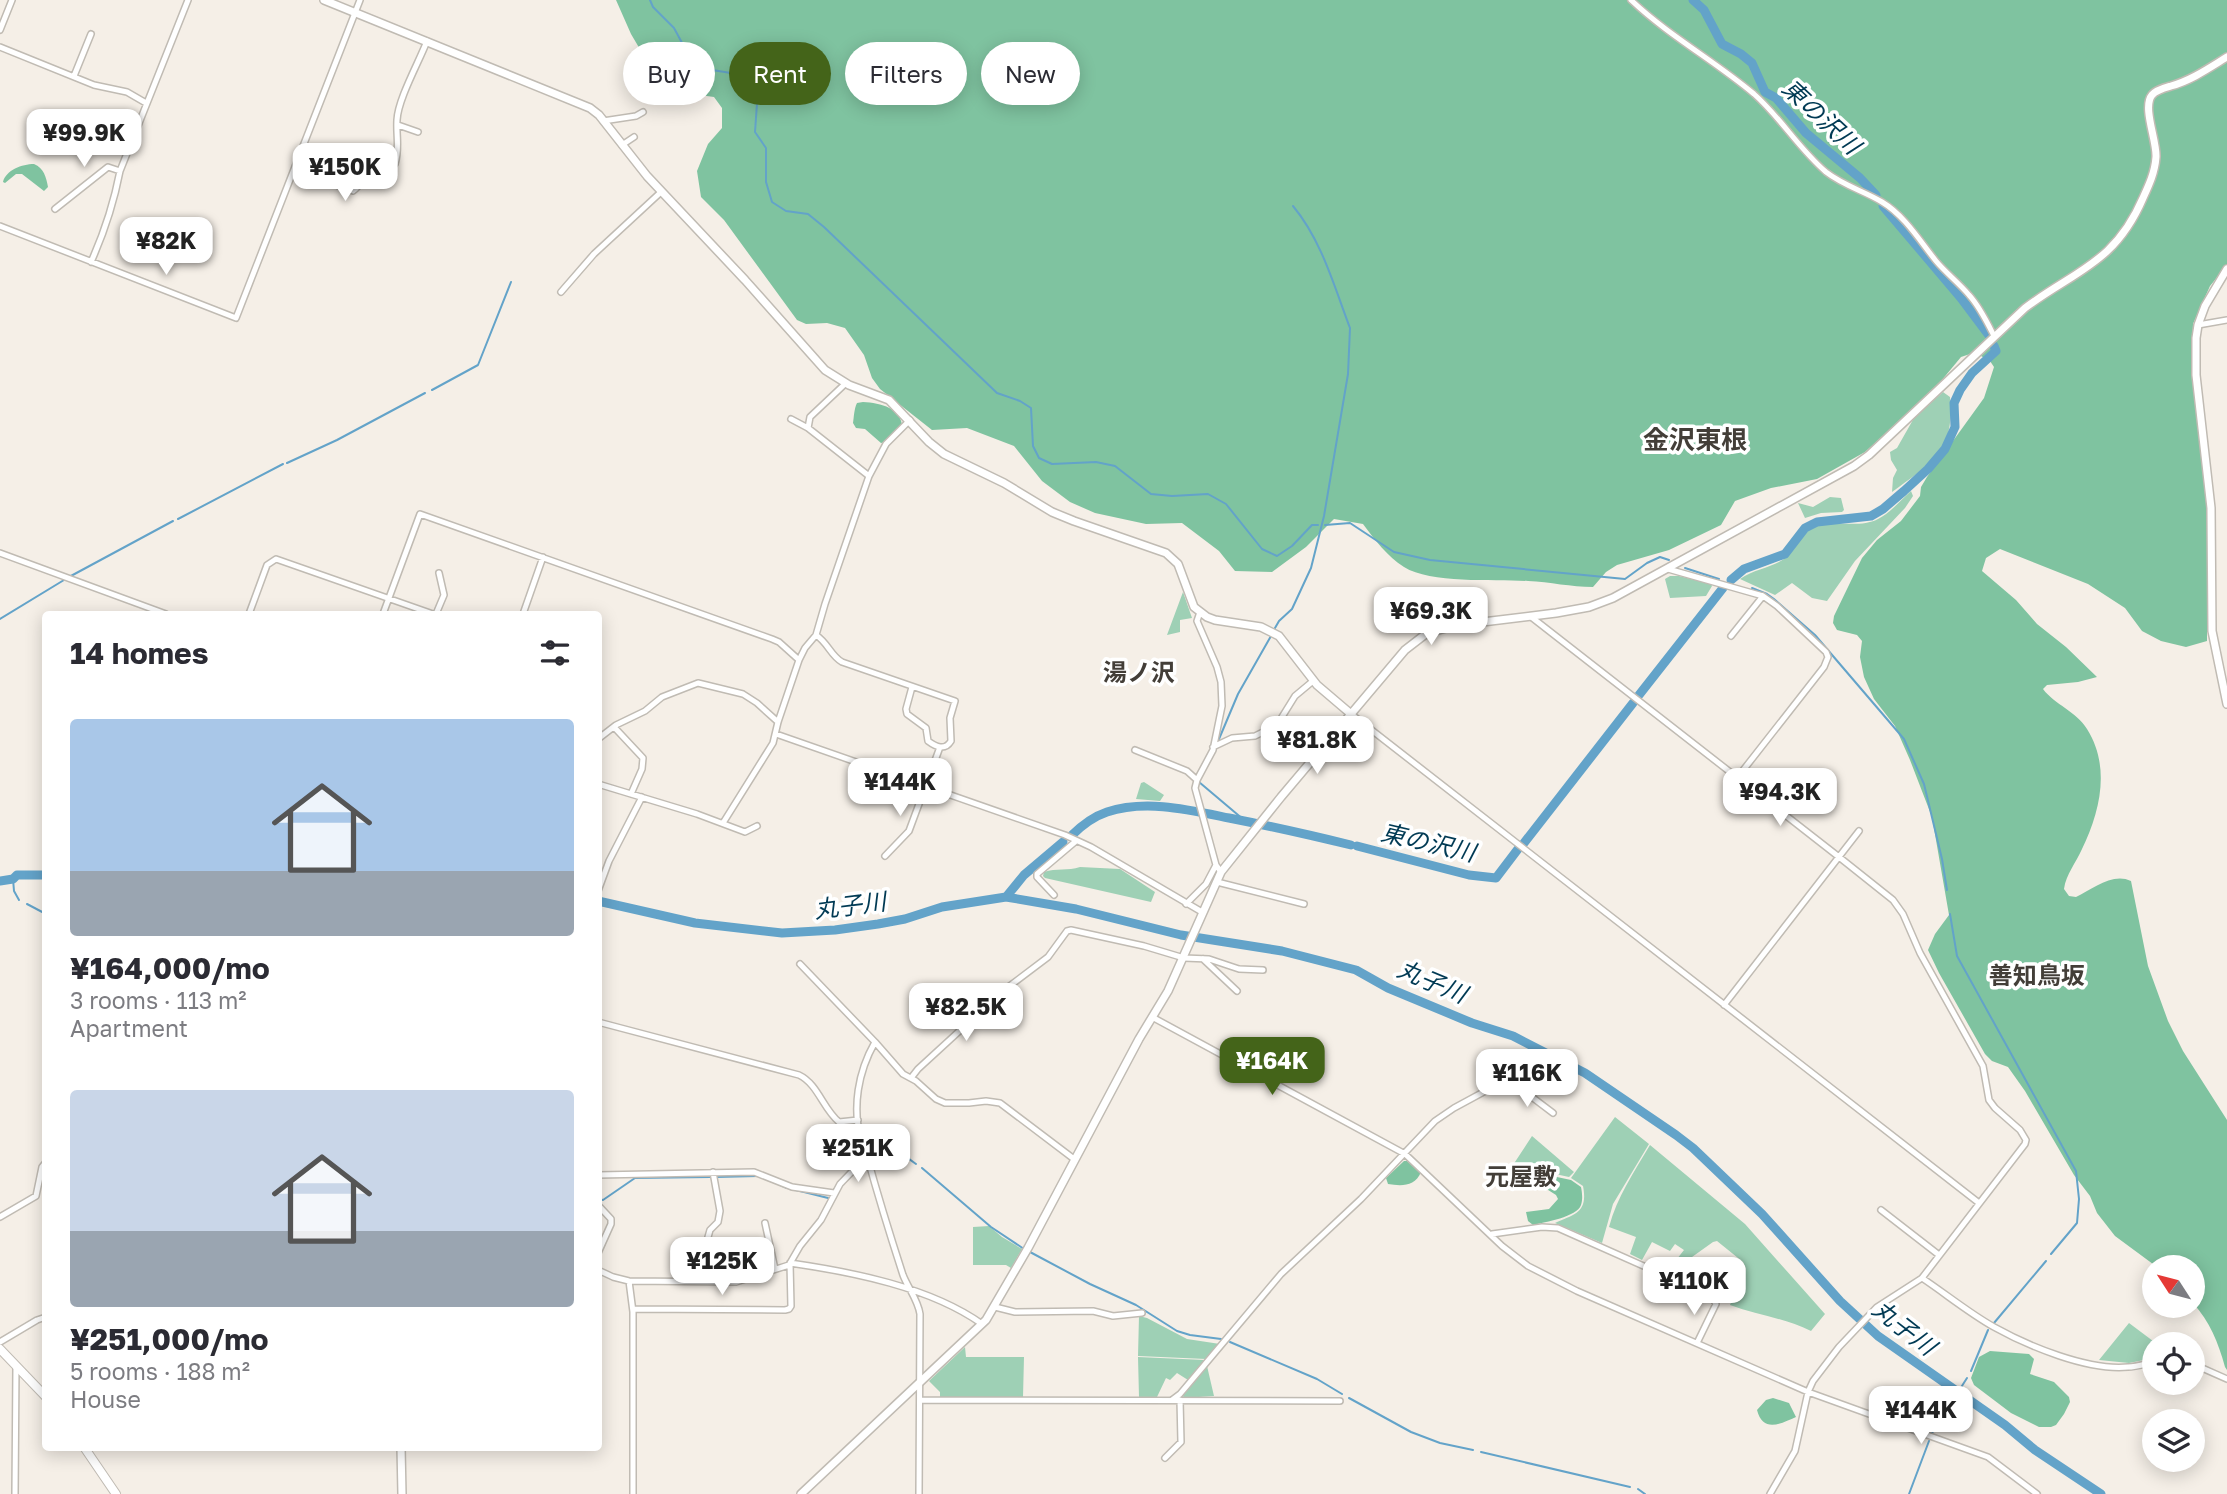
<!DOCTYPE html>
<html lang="en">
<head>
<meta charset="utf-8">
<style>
	:root { --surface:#fff; --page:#f7f7f7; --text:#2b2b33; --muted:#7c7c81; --accent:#446419 }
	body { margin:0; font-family:"Golos Text","Noto Sans JP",sans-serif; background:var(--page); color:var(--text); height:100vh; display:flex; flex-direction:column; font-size:26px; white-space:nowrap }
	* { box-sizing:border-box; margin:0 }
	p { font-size:23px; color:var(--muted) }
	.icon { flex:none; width:38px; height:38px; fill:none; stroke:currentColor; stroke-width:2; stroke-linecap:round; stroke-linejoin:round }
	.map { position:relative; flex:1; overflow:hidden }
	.details { position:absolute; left:42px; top:611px; width:560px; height:840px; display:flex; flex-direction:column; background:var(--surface); border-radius:7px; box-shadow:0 4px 18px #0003 }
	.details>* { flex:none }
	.hud { position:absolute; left:623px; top:42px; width:665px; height:63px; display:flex; gap:14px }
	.needle { width:46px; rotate:306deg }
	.controls { position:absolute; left:2142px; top:1255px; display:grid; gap:14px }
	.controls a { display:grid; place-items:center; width:63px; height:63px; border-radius:50%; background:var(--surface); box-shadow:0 4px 18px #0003; font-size:35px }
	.price { position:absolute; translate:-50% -60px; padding:0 16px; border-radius:14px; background:#fff; color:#222; font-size:23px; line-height:46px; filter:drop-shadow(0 2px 4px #0008) }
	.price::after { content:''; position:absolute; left:50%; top:42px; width:21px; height:16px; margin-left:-10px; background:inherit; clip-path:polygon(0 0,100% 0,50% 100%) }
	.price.selected { background:var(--accent); color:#fff }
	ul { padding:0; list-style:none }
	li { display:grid; align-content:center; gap:14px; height:371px; padding:0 28px }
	li span { display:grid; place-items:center; height:217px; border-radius:7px; color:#555 }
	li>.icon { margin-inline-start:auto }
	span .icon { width:126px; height:126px; fill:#fffc; stroke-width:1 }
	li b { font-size:30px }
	h2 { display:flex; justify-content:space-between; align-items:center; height:84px; padding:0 28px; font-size:30px }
	.tag { padding:0 24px; border-radius:32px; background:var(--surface); box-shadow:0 4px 18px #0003; font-size:24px; line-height:63px }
	.tag.selected { background:var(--accent); color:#fff }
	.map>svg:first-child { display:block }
	.green { fill:#9ed0b5 }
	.forest { fill:#7fc3a0 }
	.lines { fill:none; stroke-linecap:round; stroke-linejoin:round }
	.stream { stroke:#63a3c9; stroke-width:2 }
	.river { stroke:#63a3c9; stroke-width:9 }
	.street-casing { stroke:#c0bbb3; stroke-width:8 }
	.secondary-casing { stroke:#c0bbb3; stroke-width:10 }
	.primary-casing { stroke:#c0bbb3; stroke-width:10 }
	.street { stroke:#fff; stroke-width:5 }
	.secondary { stroke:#fff; stroke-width:7 }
	.primary { stroke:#fff; stroke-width:8 }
	.labels { text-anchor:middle; stroke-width:7; stroke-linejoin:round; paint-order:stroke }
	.water-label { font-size:24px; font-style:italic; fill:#013a54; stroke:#fff }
	.neighbourhood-label { font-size:24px; font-weight:bold; fill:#433e38; stroke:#fff }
	.quarter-label { font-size:26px; font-weight:bold; fill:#433e38; stroke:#fff }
</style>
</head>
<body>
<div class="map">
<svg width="2227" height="1494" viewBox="0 0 2227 1494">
	<rect width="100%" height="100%" fill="#f5efe7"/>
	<path class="green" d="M1943 392 1950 397C1955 452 1932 462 1892 492L1893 478 1897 470 1891 460 1890 452 1897 448 1914 418Z
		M1911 491 1913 496 1905 508 1855 561 1827 601 1812 598 1792 583 1775 595 1740 579C1754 569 1771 568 1784 559 1796 551 1800 533 1814 527 1834 519 1859 529 1878 519 1890 513 1901 500 1911 491Z
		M1830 497 1841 498 1844 510 1842 512 1821 513 1805 518 1798 503 1813 507Z
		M1670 576H1679L1711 584 1712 586 1706 596 1670 598 1665 579Z
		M1183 592 1192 618 1180 620V632L1167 635Z
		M1144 782 1164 795 1160 801 1136 799 1141 783Z
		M1080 867 1120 869 1155 892 1151 902 1045 878 1043 876 1044 872C1056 868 1068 871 1080 867Z
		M1615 1117 1649 1144 1613 1204 1602 1243 1555 1223C1576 1214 1588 1212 1583 1186L1571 1178Z
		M1532 1136 1574 1172 1569 1177 1513 1165Z
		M1650 1145 1745 1224 1825 1314 1811 1331C1785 1318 1757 1315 1730 1305L1746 1269 1743 1262 1717 1241 1713 1242 1685 1262 1672 1275 1666 1273 1684 1250 1675 1244 1670 1251 1652 1242 1642 1260 1630 1254 1636 1237 1609 1227C1617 1197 1634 1172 1650 1145Z
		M989 1226 1002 1237 1022 1249 1011 1268 1006 1265H973V1227Z
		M1139 1316 1147 1318 1187 1339 1220 1344 1206 1359 1138 1356Z
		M2129 1323 2157 1344H2154V1358L2129 1363 2099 1360Z
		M965 1347 966 1357H1024L1023 1397 940 1398V1392L929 1381Z
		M1138 1357 1205 1360 1188 1380 1177 1373 1170 1380 1166 1378 1157 1397H1139Z
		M1207 1366 1214 1396 1184 1398 1182 1394Z"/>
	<path class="forest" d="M616 0H2227V265L2210 286 2193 324 2192 361 2207 508V641L2186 647 2161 641 2142 631 2125 608 2088 584 2000 549 1986 558 1982 571 2016 600 2037 624 2066 647 2097 677 2078 682 2047 685 2043 689C2055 705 2076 711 2087 729 2111 767 2100 812 2082 849 2076 863 2066 874 2064 889L2069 896 2076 897C2092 889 2113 872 2131 881L2148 966 2168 1021 2183 1051 2227 1120V1370L2225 1367C2218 1342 2210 1322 2193 1303V1267H2157L2115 1236 2097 1213 2090 1196 2074 1175 2025 1091 2008 1067 1992 1061 1985 1054 1939 973 1928 950 1935 934 1949 915 1932 817 1910 760 1895 726 1874 699 1864 677 1860 657 1862 641 1857 635 1837 630 1833 623 1834 616 1862 558 1877 540 1901 521 1920 496 1921 487 1927 477 1984 398 1994 367 1990 361 1981 356 1970 354 1961 357 1932 392 1865 452 1817 479 1771 488 1735 501 1721 525 1669 550 1617 565 1606 572 1593 587C1571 587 1550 582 1528 581 1495 579 1431 584 1404 567 1387 556 1375 540 1363 524L1334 519 1306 547 1272 572 1235 571 1219 551 1182 523 1146 524 1095 513 1070 502 1042 481 1014 446 967 428 932 430 880 389 872 378 864 355 845 328 827 323 806 324 797 320 724 220 701 197 697 171 708 144 722 128V108L714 97 664 90 631 34Z
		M34 164C44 168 46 177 48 187L44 191 22 174H16L5 183 3 182C6 170 22 164 34 164Z
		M863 402C882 403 905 409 902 432L894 440 881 443 865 429 856 428 853 423C854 417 854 409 857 403Z
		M1404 1161H1407L1421 1172C1415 1187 1401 1186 1388 1184L1386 1178Z
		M1515 1168 1571 1180 1581 1187C1582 1192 1583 1199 1581 1205 1577 1217 1545 1222 1533 1225L1528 1221 1526 1212 1549 1209 1558 1199 1556 1195 1545 1188 1510 1176V1171Z
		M1990 1351 2029 1354 2034 1359 2030 1374 2054 1382 2069 1397 2070 1402 2064 1414 2056 1425 2051 1427H2039L2011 1413 1974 1385 1971 1378 1979 1357Z
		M1773 1398 1789 1403 1796 1417C1782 1423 1763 1434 1757 1410L1766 1400Z"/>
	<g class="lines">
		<path class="stream" d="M650 0 653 7 674 28 688 54 706 69 737 74 758 89 755 132 766 148V182L772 202 786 211 808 214 824 227 997 393 1020 401 1031 408 1033 446 1039 458 1052 464 1096 462 1115 466 1151 494 1172 496 1208 494 1226 504 1262 549 1277 556 1292 546 1312 525H1318
			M432 390 478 365 511 282
			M287 463 337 440 425 393
			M178 519 283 464
			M1325 525 1350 523 1394 552 1430 560 1625 579 1647 563 1660 557 1669 560
			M1685 568 1719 579
			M69 577 173 521
			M1752 588 1767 594 1774 599 1815 635 1904 739 1924 784 1942 859 1947 890
			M0 619 64 580
			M1275 628 1279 621 1292 609 1311 568 1324 516 1348 374 1350 328C1334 286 1322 241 1293 206
			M1219 739 1238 694 1271 636
			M1211 759 1216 749
			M1200 780 1199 782 1244 820
			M13 879 14 891 19 900
			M27 904 46 914
			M1950 914 1957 956 2076 1171 2079 1199 2077 1223 2051 1254
			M869 1154C893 1147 896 1149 916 1164
			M922 1168 991 1227 1024 1249
			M716 1177 758 1176
			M776 1183 787 1188
			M792 1189 828 1198
			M598 1199 603 1200 635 1178 710 1177
			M1030 1252 1090 1284 1136 1305 1177 1331 1190 1335 1221 1339
			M1994 1323 2046 1261
			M1230 1342 1317 1379 1342 1394
			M1971 1371 1988 1330
			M1349 1398 1411 1432 1440 1443 1473 1450
			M1932 1433 1967 1378
			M1481 1452 1630 1487
			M1638 1489 1645 1494
			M1909 1494 1929 1441"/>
		<path class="river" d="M1693 0 1704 10 1722 44 1741 54 1752 63 1765 92 1776 98 1806 133 1860 178 1876 195
			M1883 206 1961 298 1988 334
			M1731 580 1744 569 1785 554 1805 528 1817 522 1871 516 1883 509 1904 491 1928 469 1945 449 1955 427 1954 403 1960 390 1972 373 1996 351 1994 346
			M1639 695 1723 588
			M1071 836C1082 825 1092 817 1107 812 1146 799 1190 810 1229 818 1270 826 1310 835 1351 845
			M1524 843 1633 703
			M1357 846 1469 875 1496 878 1518 849
			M0 881 13 879 17 875H46
			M1006 897 1024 875 1063 842
			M598 901 695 923 782 933 835 930 878 924 905 919 942 907 1006 897 1076 909 1181 935 1282 951 1356 970 1388 988 1472 1023 1513 1036 1540 1050 1585 1073 1676 1135 1693 1148 1762 1214 1840 1301 1878 1336 2005 1425 2035 1450 2101 1494"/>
		<defs>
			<path id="street" d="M1631 0C1669 36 1715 61 1754 94 1781 118 1799 149 1826 172 1844 186 1864 191 1882 202 1904 215 1920 241 1936 261 1946 273 1959 283 1969 295 1980 307 1987 322 1994 336
				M0 30 12 0
				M0 47 94 85 127 92 146 103
				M74 76 91 34
				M603 121 636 116 643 112
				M398 125 418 132
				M622 145 634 137
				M294 170 353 191C368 180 372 154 395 164 400 148 396 136 397 120 398 99 419 62 427 41
				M55 209 108 167 120 171
				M0 226 236 318 360 0
				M91 262C104 233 114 202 120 171L188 0
				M561 292 594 254 661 192
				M2198 325 2227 320
				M846 383 810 417 808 428 869 476
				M791 419 808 428
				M0 553 166 614
				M1668 569 1763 596 1777 606 1826 652 1828 657 1824 667 1737 778
				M1200 612 1197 621 1217 667 1221 682 1222 706 1213 750 1197 780 1195 788 1216 865 1221 872
				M249 614 267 565 276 559 433 614
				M383 614 420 514 772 639 779 642 799 660
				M436 614 444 595 439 573
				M523 614 543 557
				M1530 616 1839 857 1893 900 1903 914 1920 953 1983 1066 1989 1100 1995 1108 2020 1130 2026 1140 2025 1144 1922 1278 1877 1307 1839 1347 1813 1381 1808 1392 1795 1451 1770 1494
				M816 635C828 643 831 656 842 662L955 701 950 718 951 741C945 751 936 747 928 741L926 728 907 714 906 709 912 687
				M1731 636 1763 596
				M1351 714 1979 1203
				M1277 725 1295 696 1313 681
				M614 727 643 758 642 769 631 794
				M776 734 1065 835 1091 847 1202 912
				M598 739 616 725 645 711 662 697 698 683 743 694 757 703 778 722
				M1213 747 1232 738 1255 736 1277 725 1316 755
				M1135 750 1187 771 1197 780
				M598 784 697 814 745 832 757 826
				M723 823 773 743 778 722 799 660 805 648 816 635 825 604 869 476 886 444 910 420
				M885 856 909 831 940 747
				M1217 882 1304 904
				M598 891 609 861 642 797
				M1054 895 1037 877V874L1076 841
				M1186 904 1206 884 1216 865
				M1203 959 1237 991
				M800 964 875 1042C858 1072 852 1107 861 1141 862 1146 865 1151 867 1156 878 1196 890 1235 903 1275 908 1288 918 1300 920 1314L919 1494
				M1724 1005 1859 831
				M1152 1017 1405 1154 1502 1246 1528 1266 1577 1291 1808 1392 1988 1457 2037 1494
				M598 1022 799 1075C818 1084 823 1109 839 1122L858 1120
				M875 1042 903 1074 916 1081 936 1099 945 1103H969L986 1101 1000 1103 1074 1159
				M911 1078 918 1069 1003 991 1048 957 1067 931 1071 930 1144 946 1184 958 1209 959 1239 969 1263 970
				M713 1172 720 1211 718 1222 710 1230 708 1237 713 1259 715 1281
				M598 1175 754 1172 792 1187 834 1193
				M598 1205 611 1219V1224L598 1253
				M1881 1210 1939 1255
				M0 1217 36 1196 42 1167 46 1162
				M765 1223 775 1269
				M1492 1234 1542 1227 1558 1228 1711 1296 1716 1304 1697 1343
				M598 1270 613 1277 629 1281 736 1282 789 1265 800 1246 821 1220 840 1184 867 1156
				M1922 1278C1946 1294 1969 1313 1994 1327 2028 1346 2088 1371 2128 1367 2136 1367 2145 1364 2154 1362
				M629 1281 633 1312V1494
				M995 1307 1015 1312 1093 1311 1113 1316 1142 1313
				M633 1309 785 1310 789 1309 791 1306 790 1263C852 1272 930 1287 982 1324
				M0 1342 37 1320 46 1317
				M2193 1364 2227 1379
				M920 1400 1340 1401
				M1172 1400 1180 1394 1281 1274 1361 1199 1435 1121 1454 1108 1502 1082 1516 1085 1553 1113
				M1165 1458 1181 1442 1180 1400
				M15 1494 16 1366"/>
			<path id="secondary" d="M324 0 590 108 599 115 647 176 745 280 825 370 849 385 889 400 929 442 944 454 1004 483 1052 512 1074 521 1166 553 1178 564 1194 607 1207 617 1215 620 1261 627 1279 636 1317 685 1351 714
				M2227 269 2205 306 2198 325 2196 338V375L2211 508 2212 631 2227 704
				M401 1447 402 1494
				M801 1494 986 1320 1028 1248 1139 1039 1168 991 1221 872 1281 797 1405 650 1427 633 1458 625 1556 613 1589 607 1613 598 1854 466 1869 455 2025 308C2076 270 2115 263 2143 198 2149 185 2155 172 2156 157 2157 141 2142 107 2152 95 2156 90 2164 88 2171 86 2192 80 2209 68 2227 57"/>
			<path id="primary" d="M0 1349 46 1397
				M84 1447 116 1494"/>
		</defs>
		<use href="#street" class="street-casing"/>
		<use href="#secondary" class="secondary-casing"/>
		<use href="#primary" class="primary-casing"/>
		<use href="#street" class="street"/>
		<use href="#secondary" class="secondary"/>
		<use href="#primary" class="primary"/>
	</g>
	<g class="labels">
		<g class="water-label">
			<text transform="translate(1821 117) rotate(43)" y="8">東の沢川</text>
			<text transform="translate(1428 843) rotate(13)" y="8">東の沢川</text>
			<text transform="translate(850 906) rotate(-7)" y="8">丸子川</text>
			<text transform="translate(1432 982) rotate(23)" y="8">丸子川</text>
			<text transform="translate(1904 1328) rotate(38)" y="8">丸子川</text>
		</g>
		<g class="neighbourhood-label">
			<text x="1139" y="681">湯ノ沢</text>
			<text x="2037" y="984">善知鳥坂</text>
			<text x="1521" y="1185">元屋敷</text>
		</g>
		<g class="quarter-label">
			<text x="1695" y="449">金沢東根</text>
		</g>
	</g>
</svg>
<div class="controls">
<a><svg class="needle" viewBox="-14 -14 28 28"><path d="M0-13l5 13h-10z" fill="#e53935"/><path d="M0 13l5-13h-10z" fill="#7c7c81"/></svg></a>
<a><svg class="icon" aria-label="locate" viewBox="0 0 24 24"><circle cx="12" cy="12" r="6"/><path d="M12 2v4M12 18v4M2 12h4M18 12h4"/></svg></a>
<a><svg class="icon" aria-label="layers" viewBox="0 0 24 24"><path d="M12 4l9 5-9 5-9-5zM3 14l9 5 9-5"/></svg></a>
</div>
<b class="price" style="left:84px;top:169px">¥99.9K</b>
<b class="price" style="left:345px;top:203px">¥150K</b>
<b class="price" style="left:166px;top:277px">¥82K</b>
<b class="price" style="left:1431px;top:647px">¥69.3K</b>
<b class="price" style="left:1317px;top:776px">¥81.8K</b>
<b class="price" style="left:900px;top:818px">¥144K</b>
<b class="price" style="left:1780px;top:828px">¥94.3K</b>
<b class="price" style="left:966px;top:1043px">¥82.5K</b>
<b class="price selected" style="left:1272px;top:1097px">¥164K</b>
<b class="price" style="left:1527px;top:1109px">¥116K</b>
<b class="price" style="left:858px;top:1184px">¥251K</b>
<b class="price" style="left:722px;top:1297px">¥125K</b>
<b class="price" style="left:1694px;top:1317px">¥110K</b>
<b class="price" style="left:1921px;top:1446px">¥144K</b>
<div class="hud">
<a class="tag">Buy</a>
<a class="tag selected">Rent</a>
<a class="tag">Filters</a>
<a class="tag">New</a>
</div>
<section class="details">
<h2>14 homes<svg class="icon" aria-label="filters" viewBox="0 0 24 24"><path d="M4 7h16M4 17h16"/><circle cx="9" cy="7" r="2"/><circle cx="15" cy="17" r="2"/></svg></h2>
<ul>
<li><span style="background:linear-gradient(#a9c7e8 70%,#9aa5b1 0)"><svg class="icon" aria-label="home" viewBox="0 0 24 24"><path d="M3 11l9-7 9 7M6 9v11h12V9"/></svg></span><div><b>¥164,000/mo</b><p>3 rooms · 113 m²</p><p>Apartment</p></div></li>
<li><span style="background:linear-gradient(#c9d6e8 65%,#9aa5b1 0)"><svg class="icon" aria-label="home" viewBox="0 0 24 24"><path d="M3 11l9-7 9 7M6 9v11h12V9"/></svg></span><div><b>¥251,000/mo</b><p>5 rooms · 188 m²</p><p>House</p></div></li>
</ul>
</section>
</div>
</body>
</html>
